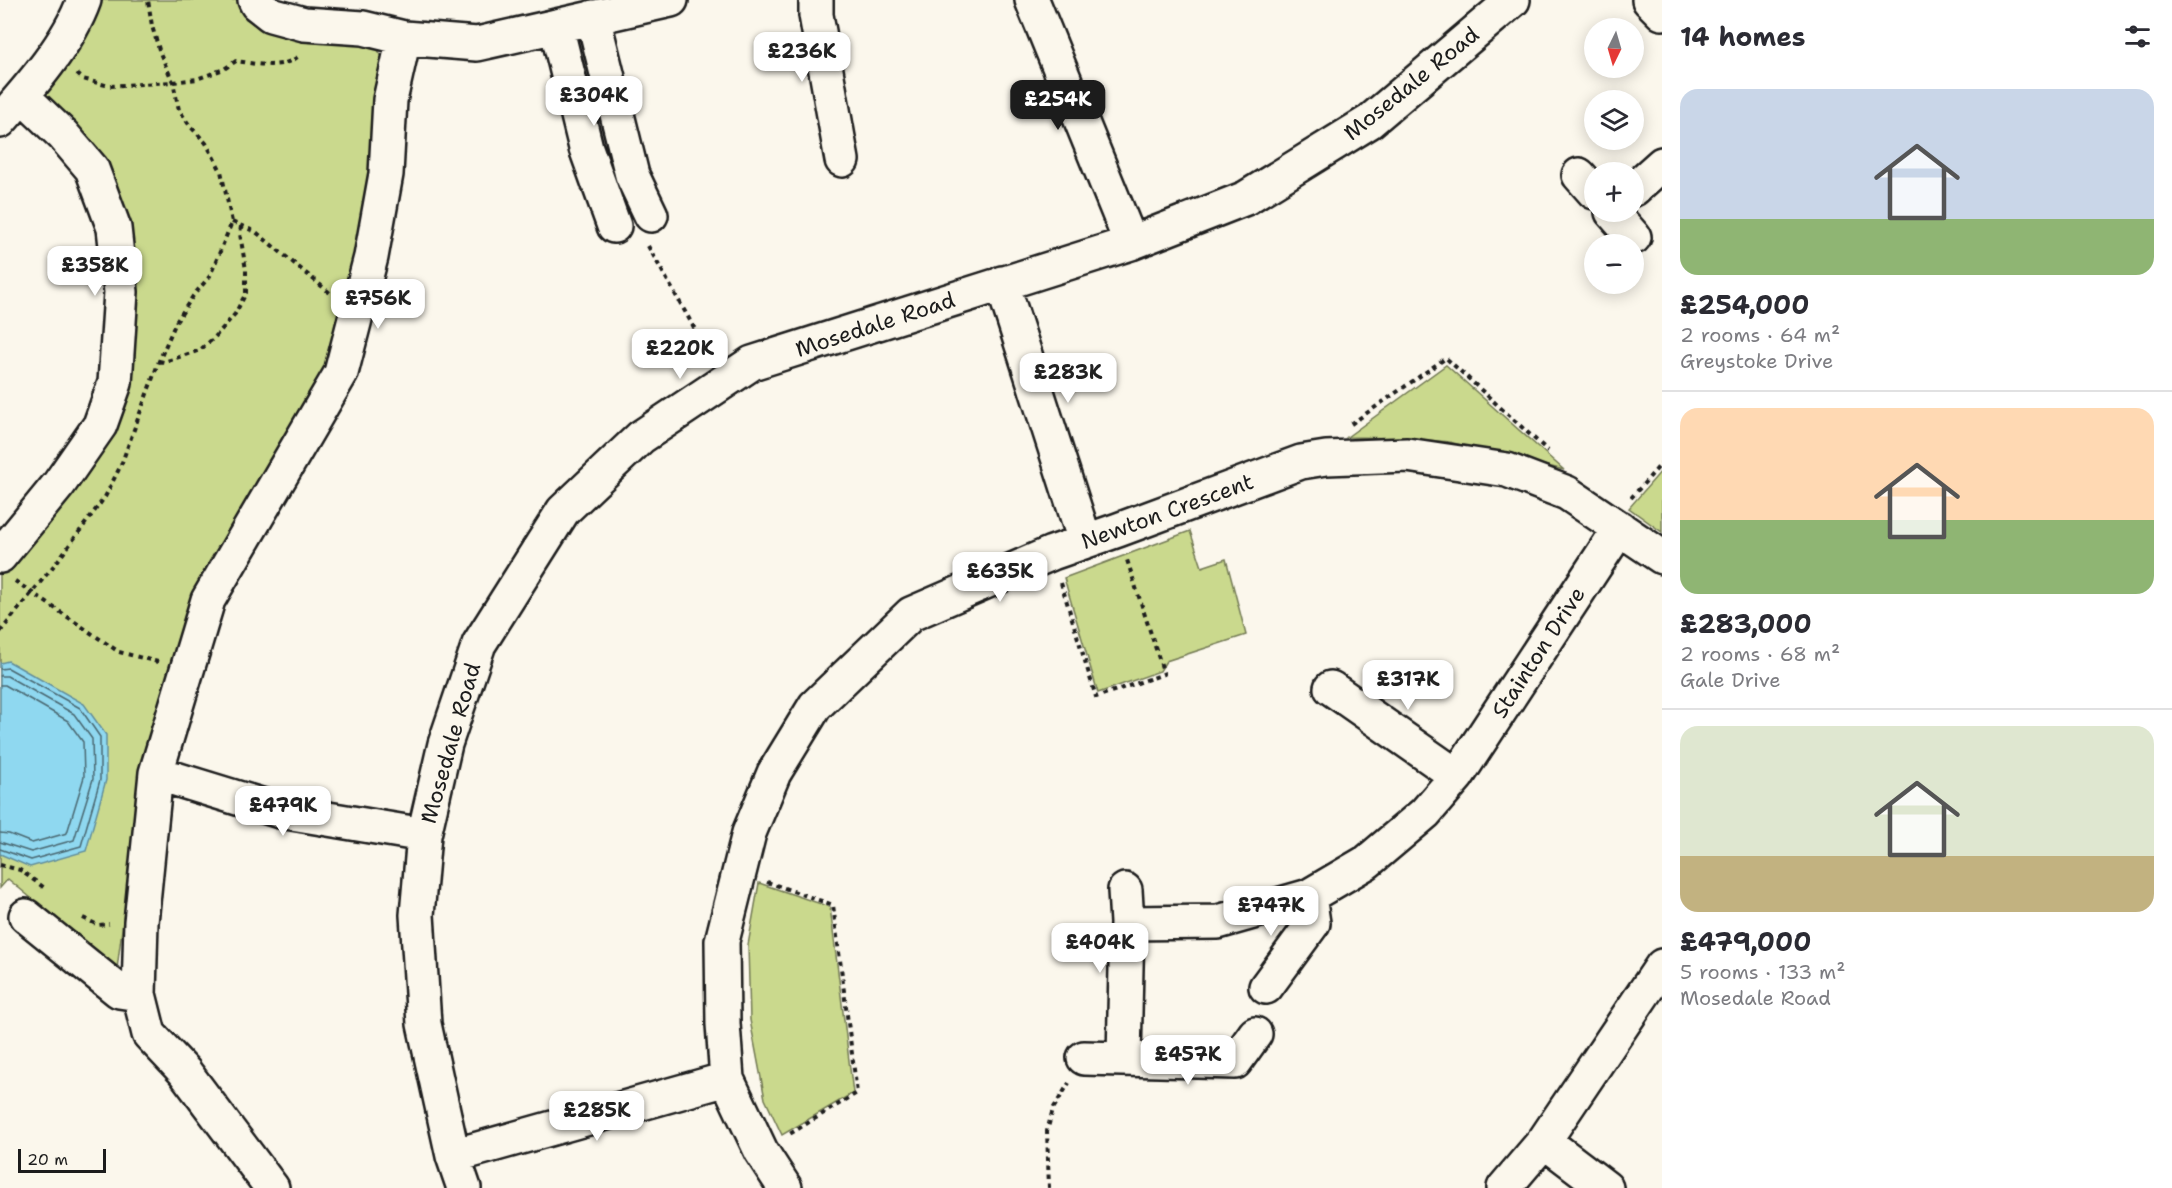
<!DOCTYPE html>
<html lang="en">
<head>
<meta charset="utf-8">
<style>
	:root { --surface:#fff; --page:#f2f2f3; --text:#2b2b33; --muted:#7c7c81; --line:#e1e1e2; --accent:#1c1c1c }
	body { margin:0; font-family:"Shantell Sans",sans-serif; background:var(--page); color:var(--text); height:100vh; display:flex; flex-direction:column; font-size:22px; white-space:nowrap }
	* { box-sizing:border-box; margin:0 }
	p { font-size:20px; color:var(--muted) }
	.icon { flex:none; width:33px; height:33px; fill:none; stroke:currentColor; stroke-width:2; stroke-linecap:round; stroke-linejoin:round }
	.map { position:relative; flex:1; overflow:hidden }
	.details { display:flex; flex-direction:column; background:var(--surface); width:510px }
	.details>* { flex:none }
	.needle { width:39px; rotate:185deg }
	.fabs { position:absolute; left:1584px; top:18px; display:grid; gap:12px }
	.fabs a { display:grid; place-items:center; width:60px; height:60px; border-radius:50%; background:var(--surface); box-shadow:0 3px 15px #0003; font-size:30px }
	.scale { position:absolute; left:18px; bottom:15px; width:88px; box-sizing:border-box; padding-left:6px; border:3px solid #1c1c1c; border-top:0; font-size:16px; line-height:21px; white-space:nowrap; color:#1c1c1c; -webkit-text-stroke:4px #fbf7ec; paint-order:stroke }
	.price { position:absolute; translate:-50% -51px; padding:0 14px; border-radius:12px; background:#fff; color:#222; font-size:20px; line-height:39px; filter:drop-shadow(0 2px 3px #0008) }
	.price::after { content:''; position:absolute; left:50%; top:36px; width:18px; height:14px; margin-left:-9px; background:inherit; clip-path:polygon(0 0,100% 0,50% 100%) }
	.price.current { background:var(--accent); color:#fff }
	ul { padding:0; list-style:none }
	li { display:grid; align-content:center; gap:12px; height:318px; padding:0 18px }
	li+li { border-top:2px solid var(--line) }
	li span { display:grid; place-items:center; height:186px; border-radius:18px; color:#555 }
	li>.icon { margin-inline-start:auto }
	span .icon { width:108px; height:108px; fill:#fffc; stroke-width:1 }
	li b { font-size:26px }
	h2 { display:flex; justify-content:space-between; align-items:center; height:72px; padding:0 18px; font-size:26px }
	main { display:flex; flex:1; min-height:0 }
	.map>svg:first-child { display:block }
	.green { fill:#cad98d; stroke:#737a54; stroke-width:1.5 }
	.water { fill:#8fd8f0; stroke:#618d9b; stroke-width:1.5 }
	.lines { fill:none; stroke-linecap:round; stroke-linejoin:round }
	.shore { stroke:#4a6771; stroke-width:1.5 }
	.street-casing { stroke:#1c1c1c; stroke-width:38 }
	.path { stroke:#1c1c1c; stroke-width:4; stroke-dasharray:4.5 4.5; stroke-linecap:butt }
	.street { stroke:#fbf7ec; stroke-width:33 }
	.labels { text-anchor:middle; stroke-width:4.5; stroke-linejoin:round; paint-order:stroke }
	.street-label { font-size:22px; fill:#1c1c1c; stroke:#fbf7ec }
</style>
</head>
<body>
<main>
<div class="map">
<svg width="1662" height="1188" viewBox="0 0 1662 1188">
	<rect width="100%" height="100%" fill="#fbf7ec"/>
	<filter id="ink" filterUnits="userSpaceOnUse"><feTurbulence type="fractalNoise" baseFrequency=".0167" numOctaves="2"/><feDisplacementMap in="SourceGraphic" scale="12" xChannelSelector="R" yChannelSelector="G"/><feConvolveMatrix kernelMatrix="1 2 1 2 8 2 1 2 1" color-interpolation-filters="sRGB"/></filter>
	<g filter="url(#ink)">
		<path class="green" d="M99 0H238L246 19 279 35 374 44 387 64 346 304 324 370 139 793 117 969 8 879 0 888V571L125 403 131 244 98 148 46 103 47 81Z
			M1446 365 1564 470 1449 442 1407 438 1347 437Z
			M1662 470V532L1629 508Z
			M1190 531 1202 567 1226 559 1246 635 1166 661 1160 671 1098 693 1064 578Z
			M759 883 830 907 853 1093 782 1135 765 1099 750 1020 748 945Z"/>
		<path class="water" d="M8 661 84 704 106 735V780L86 851 30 867 0 854V663Z"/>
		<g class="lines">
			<path class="shore" d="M0 669 8 668 80 708 100 737V780L81 846 31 860 0 849
				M0 676H7L74 714 92 739 93 779 74 840 31 852 0 842
				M0 685H5L68 721 83 742 84 777 67 833 32 843 9 834 0 833"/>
			<defs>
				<path id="street" d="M255 0 257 4 271 15 304 24 363 28 404 38 477 44 671 0
					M816 0V15L842 160
					M1032 0 1131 243
					M1649 0 1662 13
					M593 17 632 175 651 215
					M556 26 586 148 614 226
					M0 121C30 87 69 43 84 0
					M1579 175 1594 192
					M1634 189 1662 164
					M1612 212 1634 237
					M1002 283 1085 541
					M0 556 59 484 100 425 115 383 121 292 114 228 92 169 63 135 22 96
					M1331 688 1457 776
					M156 773 280 811 424 835
					M26 916 119 991 139 994
					M1127 923 1218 922 1309 896 1367 862 1425 813 1457 776 1620 528
					M1266 987 1313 923 1309 896
					M1084 1058 1235 1062 1255 1034
					M1124 1058 1127 923 1125 890
					M1544 1141 1606 1188
					M453 1156 727 1079
					M272 1188 184 1071 149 1034 139 994 141 922 156 773 208 600 341 373 371 257 386 174 390 100 404 38
					M464 1188 453 1156 424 1024 417 915 424 835 445 744 479 644 563 511 641 437 752 363 1131 243 1246 198 1369 122 1513 0
					M785 1188 761 1151 727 1079 723 1024 722 941 749 833 774 773 815 706 911 614 1052 553 1118 530 1301 462 1326 458 1407 455 1507 470 1567 493 1662 557
					M1504 1188 1544 1141 1662 966"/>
			</defs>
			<use href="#street" class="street-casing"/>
			<path class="path" d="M77 74 83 79 109 86 173 82 197 79 224 69 236 61C258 64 281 70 299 56
				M232 222 256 232 330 293
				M648 246 709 354
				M159 361 164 362 200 350 215 337 235 314 246 293V270L240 234 241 226
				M1351 424 1446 358 1548 451
				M1631 498 1662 463
				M15 581 119 652 158 662
				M1061 583 1096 697 1164 674 1127 560
				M0 632 56 563 105 497 121 465 159 361 176 322 193 296 210 276 232 222 221 171 206 143 190 126 179 110 173 82 160 53 152 26 148 0
				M0 865 20 870 46 889
				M767 882 833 905 857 1093 788 1135
				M83 918 98 925 109 924
				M1049 1188 1047 1131 1053 1109 1069 1083"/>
			<use href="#street" class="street"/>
		</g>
	</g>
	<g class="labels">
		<g class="street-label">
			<text transform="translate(1411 83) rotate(-39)" y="8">Mosedale Road</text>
			<text transform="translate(875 324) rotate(-18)" y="8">Mosedale Road</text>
			<text transform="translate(1167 511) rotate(-20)" y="8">Newton Crescent</text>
			<text transform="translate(1538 652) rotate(-57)" y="8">Stainton Drive</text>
			<text transform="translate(450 743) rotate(-74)" y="8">Mosedale Road</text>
		</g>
	</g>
</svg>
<div class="fabs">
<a><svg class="needle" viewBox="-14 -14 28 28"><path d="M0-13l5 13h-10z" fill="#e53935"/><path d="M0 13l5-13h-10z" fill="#7c7c81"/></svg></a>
<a><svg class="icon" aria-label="layers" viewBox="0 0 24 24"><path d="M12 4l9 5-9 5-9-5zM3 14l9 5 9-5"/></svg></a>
<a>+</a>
<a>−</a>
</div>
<div class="scale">20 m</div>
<b class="price" style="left:802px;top:83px">£236K</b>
<b class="price" style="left:594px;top:127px">£304K</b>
<b class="price current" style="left:1058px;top:131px">£254K</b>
<b class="price" style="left:95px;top:297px">£358K</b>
<b class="price" style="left:378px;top:330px">£756K</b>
<b class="price" style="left:680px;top:380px">£220K</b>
<b class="price" style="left:1068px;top:404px">£283K</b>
<b class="price" style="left:1000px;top:603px">£635K</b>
<b class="price" style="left:1408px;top:711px">£317K</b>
<b class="price" style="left:283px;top:837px">£479K</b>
<b class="price" style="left:1271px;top:937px">£747K</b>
<b class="price" style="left:1100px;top:974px">£404K</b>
<b class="price" style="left:1188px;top:1086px">£457K</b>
<b class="price" style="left:597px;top:1142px">£285K</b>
</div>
<section class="details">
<h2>14 homes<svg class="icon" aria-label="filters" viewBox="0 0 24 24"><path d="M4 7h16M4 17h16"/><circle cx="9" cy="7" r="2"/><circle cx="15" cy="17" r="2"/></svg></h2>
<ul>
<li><span style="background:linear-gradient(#c9d6e8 70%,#8fb573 0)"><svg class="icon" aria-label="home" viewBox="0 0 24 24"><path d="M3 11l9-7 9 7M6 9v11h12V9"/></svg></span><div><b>£254,000</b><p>2 rooms · 64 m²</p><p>Greystoke Drive</p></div></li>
<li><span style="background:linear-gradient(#ffd9b3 60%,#8fb573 0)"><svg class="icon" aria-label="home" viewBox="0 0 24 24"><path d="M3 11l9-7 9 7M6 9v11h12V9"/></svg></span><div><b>£283,000</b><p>2 rooms · 68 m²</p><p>Gale Drive</p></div></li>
<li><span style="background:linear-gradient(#dfe7d0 70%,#c2b280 0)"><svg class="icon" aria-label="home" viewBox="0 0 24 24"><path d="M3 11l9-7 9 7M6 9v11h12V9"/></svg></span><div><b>£479,000</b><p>5 rooms · 133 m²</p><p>Mosedale Road</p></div></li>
</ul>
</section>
</main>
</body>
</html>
